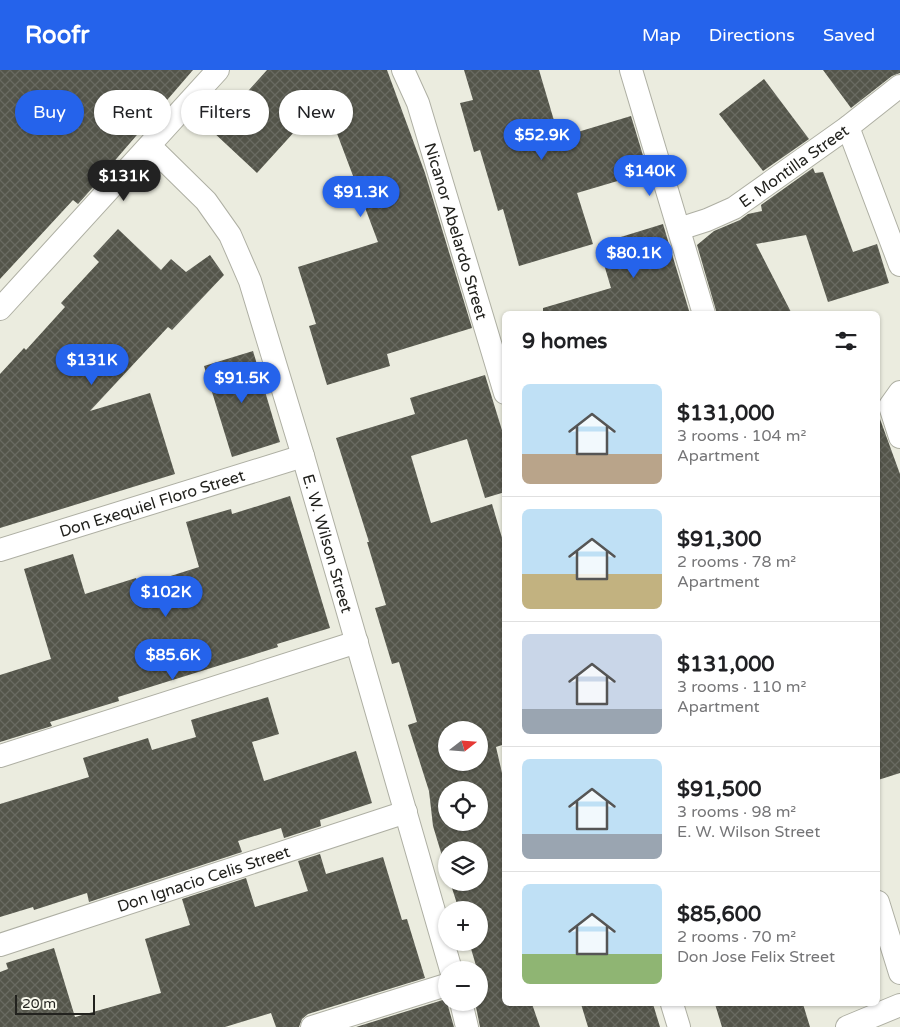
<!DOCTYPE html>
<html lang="en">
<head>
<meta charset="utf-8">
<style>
	:root { --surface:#fff; --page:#f2f2f2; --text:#202124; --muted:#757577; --line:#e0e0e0; --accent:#2563eb }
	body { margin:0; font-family:"Varela Round",sans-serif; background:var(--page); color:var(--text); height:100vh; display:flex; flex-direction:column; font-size:19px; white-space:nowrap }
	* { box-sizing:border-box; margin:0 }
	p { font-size:16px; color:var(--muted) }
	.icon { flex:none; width:28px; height:28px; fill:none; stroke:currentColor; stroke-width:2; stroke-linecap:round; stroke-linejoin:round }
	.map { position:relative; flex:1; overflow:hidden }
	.drawer { position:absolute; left:502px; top:241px; width:378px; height:695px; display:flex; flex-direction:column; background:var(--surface); border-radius:8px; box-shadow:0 1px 4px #0004 }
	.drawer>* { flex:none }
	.hud { position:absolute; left:15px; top:20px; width:412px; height:45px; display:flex; gap:10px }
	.needle { width:32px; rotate:73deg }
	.buttons { position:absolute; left:438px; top:651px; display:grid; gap:10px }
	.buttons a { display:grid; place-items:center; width:50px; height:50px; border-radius:50%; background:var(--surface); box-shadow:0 1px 4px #0004; font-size:25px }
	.scale { position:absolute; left:15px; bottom:12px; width:80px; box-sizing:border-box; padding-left:5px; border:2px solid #22221e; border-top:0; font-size:14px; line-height:18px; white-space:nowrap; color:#22221e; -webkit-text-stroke:4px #f9f9ed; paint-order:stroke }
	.price { position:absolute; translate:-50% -42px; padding:0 11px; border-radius:18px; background:var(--accent); color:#fff; font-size:16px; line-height:32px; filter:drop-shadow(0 1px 2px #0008) }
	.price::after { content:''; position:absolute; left:50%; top:30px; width:15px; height:11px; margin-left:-8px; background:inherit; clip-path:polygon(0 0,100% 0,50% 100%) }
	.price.on { background:#222; color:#fff }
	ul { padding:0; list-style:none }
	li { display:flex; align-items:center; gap:15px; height:125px; padding:0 20px }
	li+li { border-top:1px solid var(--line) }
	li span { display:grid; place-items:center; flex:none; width:140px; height:100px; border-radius:8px; color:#555 }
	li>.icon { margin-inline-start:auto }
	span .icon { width:60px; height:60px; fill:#fffc; stroke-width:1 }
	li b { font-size:21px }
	h2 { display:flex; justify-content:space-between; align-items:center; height:60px; padding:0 20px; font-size:21px }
	.chip { padding:0 18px; border-radius:22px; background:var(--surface); box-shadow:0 1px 4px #0004; font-size:18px; line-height:45px }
	.chip.on { background:var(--accent); color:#fff }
	header { display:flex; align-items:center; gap:30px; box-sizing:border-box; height:70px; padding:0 25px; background:var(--accent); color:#fff }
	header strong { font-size:24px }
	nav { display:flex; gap:28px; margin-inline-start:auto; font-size:18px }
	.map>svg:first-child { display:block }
	.building { fill:url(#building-cross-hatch); fill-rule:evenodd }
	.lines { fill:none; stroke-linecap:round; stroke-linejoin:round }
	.minor-casing { stroke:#aeafa3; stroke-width:24 }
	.minor { stroke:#fff; stroke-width:22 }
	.labels { text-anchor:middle; stroke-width:5; stroke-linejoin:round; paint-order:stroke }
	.street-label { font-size:16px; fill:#22221e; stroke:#f9f9ed }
</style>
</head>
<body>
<header>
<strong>Roofr</strong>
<nav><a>Map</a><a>Directions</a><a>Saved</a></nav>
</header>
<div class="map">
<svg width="900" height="957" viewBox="0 0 900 957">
	<defs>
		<pattern id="building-cross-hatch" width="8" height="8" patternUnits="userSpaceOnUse" patternTransform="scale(1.25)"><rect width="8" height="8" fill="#54554a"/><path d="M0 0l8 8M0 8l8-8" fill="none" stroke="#696a61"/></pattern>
	</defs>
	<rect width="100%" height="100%" fill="#ebecdf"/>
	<path class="building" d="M0 0H193L111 95 112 96 78 134 73 130 0 209Z
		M267 0H387L425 103 472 258 387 284 390 296 327 315 309 256 316 254 298 197 378 172 324 29 257 103 212 61Z
		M464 0H539L558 64H560L561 67 631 46 648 102 577 123 593 174 519 196 503 139 498 141 480 80 474 82 460 33 473 30Z
		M823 0H900V3L892 6 851 38Z
		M764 9 809 69 763 101 719 44Z
		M813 98 815 103 823 102 853 182 877 174 889 213 828 232 806 165 756 174 792 244H717L697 175 714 161 740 150 748 144 762 141 761 135Z
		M663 154 690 244H543V238L611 218 598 174Z
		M118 159 161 200 171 189 186 202 210 185 224 205 172 260 168 257 90 341 150 323 175 404 0 458V304L24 278 26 280 65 237 61 233 99 192 93 186Z
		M253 281 280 372 232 387 204 296Z
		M485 305 505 370V422L485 428 467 369 411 386 431 453 492 434 505 478V674L496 677 505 716V934H532L540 957H480L475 932H479V900H474L477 899 469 872H479V840H459L450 812H479V780H446V799L433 756 429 721 408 655 417 652 399 592 392 594 375 538 386 535 367 472H369L336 368 415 344 410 328ZM446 660H479V692H446ZM446 720H479V752H446Z
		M878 349H880L900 404V703L878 710Z
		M290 426 330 558 277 574 278 577 118 627 119 631 50 652 52 656 0 672V605L51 589 24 499 73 484 85 524 136 508 139 516 199 497 186 452 231 439 232 444Z
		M268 627 279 664 252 672 264 711 356 681 372 733 320 750 321 756 284 768 281 758 238 771 242 782 89 832 87 823 34 840 33 837 0 847V734L89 707 83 688 148 668 152 680 196 667 191 650Z
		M320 784 326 804 383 787 402 850 407 849 425 908 308 944 302 949 299 957H276L271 943 225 957H0V902L8 899 6 893 54 878 75 947 161 923 145 869 190 855 182 829 246 808 255 837 308 821 298 791Z
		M446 929 454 957H356Z
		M581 934H653L660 957H588Z
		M715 934H803L810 957H722Z"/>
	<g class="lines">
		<defs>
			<g id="minor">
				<path id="s1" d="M403 0 418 33 505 323"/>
				<path d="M631 0 704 244"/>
				<path d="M848 57 900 195"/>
				<path id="s2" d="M150 76 206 131 230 165 250 211 303 386 451 900"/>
				<path id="s3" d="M679 159 707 150 734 138 848 57 900 16"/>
				<path d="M0 239 218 0"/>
				<path d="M900 322 890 336 900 367"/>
				<path id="s4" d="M0 480 303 386"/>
				<path d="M0 686 357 572"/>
				<path d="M878 832 900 903"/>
				<path id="s5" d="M0 875 406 742"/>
				<path d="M461 932 467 957"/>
				<path d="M672 934 679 957"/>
				<path d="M312 957 446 915"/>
				<path d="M847 957 900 935"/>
			</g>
		</defs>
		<use href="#minor" class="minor-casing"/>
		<use href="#minor" class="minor"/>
	</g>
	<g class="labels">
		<g class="street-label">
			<text dy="6" stroke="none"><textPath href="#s3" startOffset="132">E. Montilla Street</textPath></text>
			<text dy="6" stroke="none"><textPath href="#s1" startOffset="170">Nicanor Abelardo Street</textPath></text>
			<text dy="6" stroke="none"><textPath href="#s4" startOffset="159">Don Exequiel Floro Street</textPath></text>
			<text dy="6" stroke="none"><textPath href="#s2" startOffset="444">E. W. Wilson Street</textPath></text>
			<text dy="6" stroke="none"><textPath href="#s5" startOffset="214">Don Ignacio Celis Street</textPath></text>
		</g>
	</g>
</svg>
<div class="buttons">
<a><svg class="needle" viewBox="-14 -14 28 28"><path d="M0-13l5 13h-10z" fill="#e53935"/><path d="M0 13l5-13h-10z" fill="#757577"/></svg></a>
<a><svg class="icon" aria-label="locate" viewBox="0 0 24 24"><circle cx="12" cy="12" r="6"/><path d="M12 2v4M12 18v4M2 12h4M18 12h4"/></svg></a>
<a><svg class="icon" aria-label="layers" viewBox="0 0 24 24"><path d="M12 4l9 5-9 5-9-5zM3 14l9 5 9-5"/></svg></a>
<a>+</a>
<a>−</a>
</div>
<div class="scale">20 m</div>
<b class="price" style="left:542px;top:91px">$52.9K</b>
<b class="price" style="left:650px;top:127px">$140K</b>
<b class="price on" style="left:124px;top:132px">$131K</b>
<b class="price" style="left:361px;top:148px">$91.3K</b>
<b class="price" style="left:634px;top:209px">$80.1K</b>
<b class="price" style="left:92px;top:316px">$131K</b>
<b class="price" style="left:242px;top:334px">$91.5K</b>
<b class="price" style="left:166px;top:548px">$102K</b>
<b class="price" style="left:173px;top:611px">$85.6K</b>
<div class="hud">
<a class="chip on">Buy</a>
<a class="chip">Rent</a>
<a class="chip">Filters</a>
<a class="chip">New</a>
</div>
<section class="drawer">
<h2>9 homes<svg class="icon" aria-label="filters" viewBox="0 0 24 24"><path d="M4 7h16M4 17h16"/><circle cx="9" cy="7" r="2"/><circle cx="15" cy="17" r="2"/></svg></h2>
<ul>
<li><span style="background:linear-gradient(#bfe0f5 70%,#b9a48a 0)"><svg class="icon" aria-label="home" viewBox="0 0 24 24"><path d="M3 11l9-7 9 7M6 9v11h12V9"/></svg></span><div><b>$131,000</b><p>3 rooms · 104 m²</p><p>Apartment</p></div></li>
<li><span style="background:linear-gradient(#bfe0f5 65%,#c2b280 0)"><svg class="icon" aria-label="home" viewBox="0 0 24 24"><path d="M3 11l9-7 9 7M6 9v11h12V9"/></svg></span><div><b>$91,300</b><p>2 rooms · 78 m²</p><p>Apartment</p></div></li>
<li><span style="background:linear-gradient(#c9d6e8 75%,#9aa5b1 0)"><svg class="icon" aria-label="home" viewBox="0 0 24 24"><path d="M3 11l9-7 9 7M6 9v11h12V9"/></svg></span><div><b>$131,000</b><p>3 rooms · 110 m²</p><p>Apartment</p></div></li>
<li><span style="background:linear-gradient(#bfe0f5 75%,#9aa5b1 0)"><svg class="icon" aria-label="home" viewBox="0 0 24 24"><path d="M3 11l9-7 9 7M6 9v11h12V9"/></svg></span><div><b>$91,500</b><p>3 rooms · 98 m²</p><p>E. W. Wilson Street</p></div></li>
<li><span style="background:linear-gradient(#bfe0f5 70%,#8fb573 0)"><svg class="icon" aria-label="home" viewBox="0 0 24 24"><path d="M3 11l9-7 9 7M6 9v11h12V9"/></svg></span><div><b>$85,600</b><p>2 rooms · 70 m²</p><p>Don Jose Felix Street</p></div></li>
</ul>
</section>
</div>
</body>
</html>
